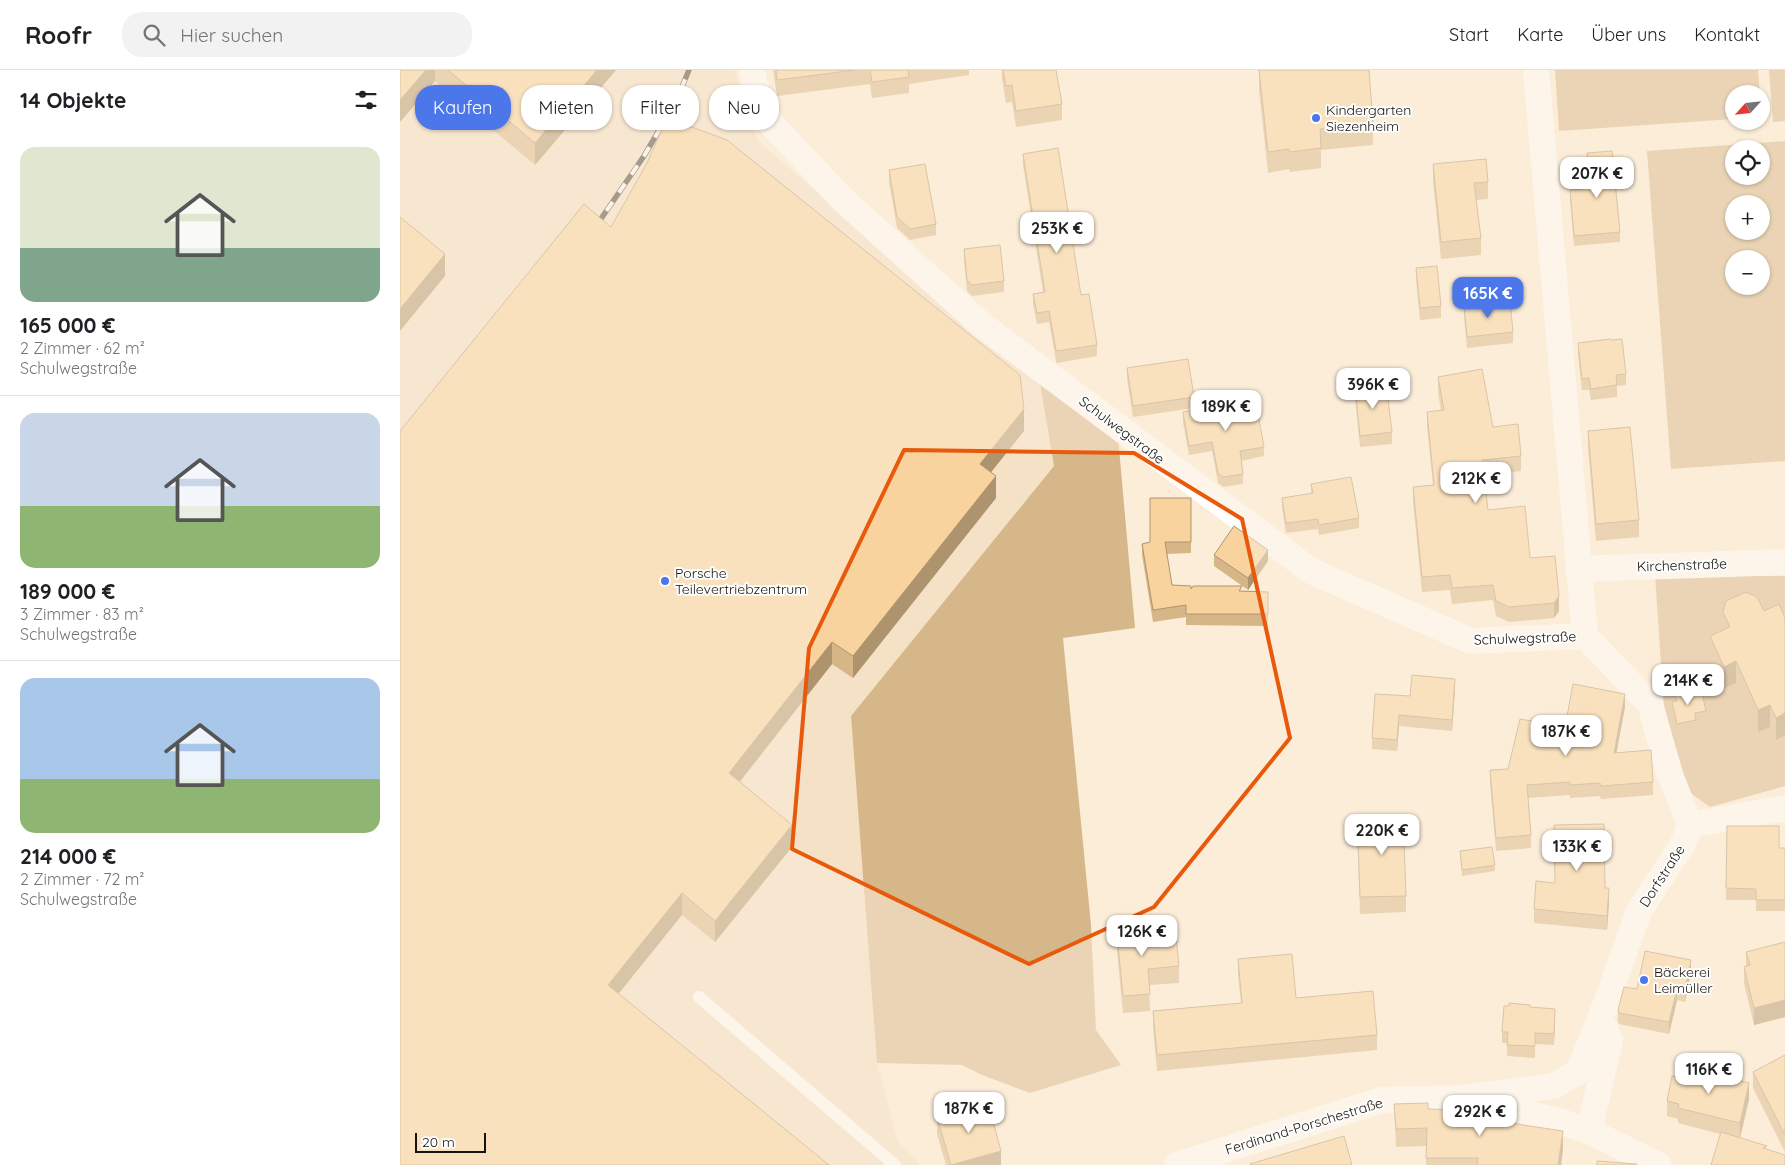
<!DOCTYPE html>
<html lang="de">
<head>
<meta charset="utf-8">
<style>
	:root { --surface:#fff; --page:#f2f2f2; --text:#202124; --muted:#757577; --line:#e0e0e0; --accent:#4b77ea }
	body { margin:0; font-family:Quicksand,sans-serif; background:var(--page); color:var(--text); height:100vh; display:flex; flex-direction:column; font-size:19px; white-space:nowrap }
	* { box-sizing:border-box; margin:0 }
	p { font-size:16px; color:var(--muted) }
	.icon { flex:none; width:28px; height:28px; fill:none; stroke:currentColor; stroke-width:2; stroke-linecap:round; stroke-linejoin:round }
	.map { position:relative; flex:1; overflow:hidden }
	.drawer { display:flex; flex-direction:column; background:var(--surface); width:400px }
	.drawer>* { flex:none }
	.top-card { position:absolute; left:15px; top:15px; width:475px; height:45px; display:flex; gap:10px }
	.needle { width:32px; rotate:243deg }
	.buttons { position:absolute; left:1325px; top:15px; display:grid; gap:10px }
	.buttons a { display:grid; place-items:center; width:45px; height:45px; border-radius:50%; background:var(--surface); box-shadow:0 1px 4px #0004; font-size:25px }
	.scale { position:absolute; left:15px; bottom:12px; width:71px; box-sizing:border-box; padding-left:5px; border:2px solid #18130c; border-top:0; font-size:14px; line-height:18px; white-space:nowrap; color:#18130c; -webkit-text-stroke:4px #fdfdfd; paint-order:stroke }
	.price { position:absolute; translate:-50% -42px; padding:0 11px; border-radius:10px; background:#fff; color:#222; font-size:16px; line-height:32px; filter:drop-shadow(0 1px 2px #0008) }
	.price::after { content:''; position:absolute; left:50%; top:30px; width:15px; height:11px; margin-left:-8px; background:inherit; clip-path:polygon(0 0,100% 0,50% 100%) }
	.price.current { background:var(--accent); color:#fff }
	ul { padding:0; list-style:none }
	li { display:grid; align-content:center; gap:10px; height:265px; padding:0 20px }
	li+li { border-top:1px solid var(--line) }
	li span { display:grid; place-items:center; height:155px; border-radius:15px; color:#555 }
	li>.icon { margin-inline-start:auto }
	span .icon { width:90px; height:90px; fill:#fffc; stroke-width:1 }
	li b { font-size:21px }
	h2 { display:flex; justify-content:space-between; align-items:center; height:60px; padding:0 20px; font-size:21px }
	.pill { padding:0 18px; border-radius:20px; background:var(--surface); box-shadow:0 1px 4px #0004; font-size:18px; line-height:45px }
	.pill.current { background:var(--accent); color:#fff }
	header { display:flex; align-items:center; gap:30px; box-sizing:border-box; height:70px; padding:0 25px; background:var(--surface); border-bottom:1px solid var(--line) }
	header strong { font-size:24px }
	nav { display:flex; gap:28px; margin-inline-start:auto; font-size:18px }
	.search { width:350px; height:45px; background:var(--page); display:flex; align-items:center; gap:12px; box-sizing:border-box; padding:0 18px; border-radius:20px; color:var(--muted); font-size:19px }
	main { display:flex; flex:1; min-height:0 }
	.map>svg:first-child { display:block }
	.built { fill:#f4e1c6 }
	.green { fill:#d6b78a; fill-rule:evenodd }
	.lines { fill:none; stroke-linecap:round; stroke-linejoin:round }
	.service { stroke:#fff; stroke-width:12 }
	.minor { stroke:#fff; stroke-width:26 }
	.rail-casing { stroke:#3e372e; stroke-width:5.5 }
	.rail { stroke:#fdfdfd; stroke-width:4; stroke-dasharray:11; stroke-linecap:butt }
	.wall { fill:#d6b587 }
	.shaded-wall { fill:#ae946e }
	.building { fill:#f9d39d; stroke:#ae946e }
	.marked { fill:none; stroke:#e8590c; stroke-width:4; stroke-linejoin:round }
	.poi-dot { fill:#4b77ea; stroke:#fdfdfd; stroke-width:2 }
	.labels { text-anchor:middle; stroke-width:4; stroke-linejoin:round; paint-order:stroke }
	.poi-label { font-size:14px; fill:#18130c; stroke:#fdfdfd; text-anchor:start }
	.street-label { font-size:14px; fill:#18130c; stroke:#fdfdfd }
</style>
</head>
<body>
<header>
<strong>Roofr</strong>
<div class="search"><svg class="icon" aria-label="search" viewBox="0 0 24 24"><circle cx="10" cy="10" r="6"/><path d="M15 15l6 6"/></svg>Hier suchen</div>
<nav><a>Start</a><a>Karte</a><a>Über uns</a><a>Kontakt</a></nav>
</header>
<main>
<section class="drawer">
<h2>14 Objekte<svg class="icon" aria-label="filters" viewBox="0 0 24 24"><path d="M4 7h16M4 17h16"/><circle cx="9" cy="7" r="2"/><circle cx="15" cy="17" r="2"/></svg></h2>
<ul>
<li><span style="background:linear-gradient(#dfe7d0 65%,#7fa58c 0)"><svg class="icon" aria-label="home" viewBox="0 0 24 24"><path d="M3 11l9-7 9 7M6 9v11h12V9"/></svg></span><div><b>165 000 €</b><p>2 Zimmer · 62 m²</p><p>Schulwegstraße</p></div></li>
<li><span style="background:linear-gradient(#c9d6e8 60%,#8fb573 0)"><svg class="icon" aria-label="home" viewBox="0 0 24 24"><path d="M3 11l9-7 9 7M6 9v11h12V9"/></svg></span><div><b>189 000 €</b><p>3 Zimmer · 83 m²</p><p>Schulwegstraße</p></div></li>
<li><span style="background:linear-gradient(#a9c7e8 65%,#8fb573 0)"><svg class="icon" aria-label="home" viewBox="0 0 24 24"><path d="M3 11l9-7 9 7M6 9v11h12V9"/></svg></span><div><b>214 000 €</b><p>2 Zimmer · 72 m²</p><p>Schulwegstraße</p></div></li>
</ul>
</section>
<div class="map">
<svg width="1385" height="1095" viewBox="0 0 1385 1095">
	<rect width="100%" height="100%" fill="#fcedd9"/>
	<path class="built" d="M0 0H335L345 41 359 72 640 314 654 396 451 646 477 993 498 1071 521 1095H0Z"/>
	<path class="green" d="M1155 0H1358L1360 24H1334V49L1159 61Z
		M1369 0H1385V51L1373 52Z
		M1385 71V391L1271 399 1247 81ZM1334 79H1361V106H1334ZM1334 134H1361V161H1334ZM1334 189H1361V216H1334Z
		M640 314 716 344 735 558 663 568 691 855 696 960 721 995 630 1023 582 1005 562 995 477 993 451 646 654 396Z
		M1255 505 1385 506V716L1310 737 1289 722 1264 638Z"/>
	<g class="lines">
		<path class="service" d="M299 927 495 1095"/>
		<path class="minor" d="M352 0 361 43 442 129 582 255 911 501 1071 571 1185 566
			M1136 0 1185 566 1250 634 1269 702 1290 755
			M1178 499 1385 492
			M1290 755 1385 738
			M1078 1032 1162 1052 1189 1061 1258 1095
			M1189 1061 1210 970 1200 948
			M777 1095 982 1030 1063 1028 1154 1016 1179 1001 1207 931 1239 841 1284 772 1290 755"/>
		<defs>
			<path id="rail" d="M264 60 289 0
				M194 159 244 86 265 50"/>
		</defs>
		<use href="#rail" class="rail-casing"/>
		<use href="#rail" class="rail"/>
	</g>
	<path class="wall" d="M0 0H216L135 95 35 11 0 52Z
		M373 0H569V5L509 14V23L472 28 470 14 377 26Z
		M602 0H656L662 34V50L616 57 612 32 606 33 602 9Z
		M859 0 973 54V75L921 80V98L890 102 889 99 868 103 859 20Z
		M1187 83 1220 162V172L1174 176 1170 130V120L1190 118 1187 94Z
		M623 84 681 225 697 275V286L657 293 656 291 649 252 637 254 633 235V224L643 222 623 95Z
		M1033 94 1088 112V129L1076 130 1081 168V185L1041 189 1033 111Z
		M489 100 536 154V165L510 170 497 158 489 112Z
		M211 157 624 361 591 402 596 428 453 608 432 594 340 712 392 777 315 872 282 845 0 1095Z
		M564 179 604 211V222L572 226 567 221 564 191Z
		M1016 198 1041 236V248L1020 250 1016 209Z
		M1064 236 1113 262V273L1067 278 1064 247Z
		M1178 273 1226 304V315L1217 316V327L1191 330 1189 320H1182L1178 285Z
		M727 298 794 327V338L733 347 727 309Z
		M1038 307 1093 357 1121 386V401L1084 405 1088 440 1130 488 1159 541 1154 548 1109 552 1096 546 1093 530 1052 534 1050 520 1022 522 1013 432V417L1033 415 1027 357V342L1041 341 1038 322Z
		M955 317 992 362V374L960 377 955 328Z
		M783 342 864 377V386L841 391 843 404V414L823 417 818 413 812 381 789 385 783 352Z
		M1188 361 1239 450V467L1196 471 1188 377Z
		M911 414 959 448V458L919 465 918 459 886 463 882 438V428L911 424Z
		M791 428V483L766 484 772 515 791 519 842 521 868 522V556L786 555V547L753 552 742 485V474L750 472Z
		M814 485 868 491 848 520 814 496Z
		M1379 534 1376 670 1370 657 1358 662 1336 613 1324 618 1310 588V566L1323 560V542L1364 541Z
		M1055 620 1052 661 999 656 997 681 972 679V668L1010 626Z
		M1275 624 1306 641V652L1296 654V661L1277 665 1272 643V632L1275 631Z
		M1225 637 1216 683 1253 712V725L1201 729 1200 726 1170 728V725L1128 728 1131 765V778L1096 781 1090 713V700L1108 699 1165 657Z
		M957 747 1006 826V842L960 844Z
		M1327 756 1379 778H1385V841H1356V830H1326Z
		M1060 781 1095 795V801L1062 806Z
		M1205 818 1209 833 1207 860 1134 853V839Z
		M716 854 746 869 779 896V913L749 915 750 941 723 943 716 871Z
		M1385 872V947L1354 955 1344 913V897L1346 896V882Z
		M838 889 896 928 977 965V980L757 1001 753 957V941L841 933 838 905Z
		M1291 902 1285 932 1277 930 1269 964 1219 954 1218 951V940L1237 919Z
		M1130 937 1155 950 1154 975 1135 974V988L1107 986V973H1102V962Z
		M1385 985V1082L1353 1018V1002Z
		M1349 1029 1340 1068 1367 1080 1385 1095 1320 1064 1278 1053V1049L1267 1046V1031Z
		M994 1034 1028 1039 1085 1049 1163 1079 1161 1095H1026V1076L996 1077Z
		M537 1047 601 1095H546L537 1064Z"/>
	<path class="shaded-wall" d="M26 0H35V11L0 52V30Z
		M197 0H216L135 95V73Z
		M45 184V206L0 261V239Z
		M624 339V361L580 416V394Z
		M596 406V428L453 608V586Z
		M868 480V491L848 520V508Z
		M1159 526V541L1154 548V533Z
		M432 572V594L329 725V703Z
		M1336 591V613L1324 618V597Z
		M1055 609V620L1052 661V650Z
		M1225 624V637L1214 696V683Z
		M1370 635V657L1358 662V640Z
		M1385 643V665L1376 670V648Z
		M999 645V656L997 681V670Z
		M392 755V777L315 872V851Z
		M1209 818V833L1207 860V846Z
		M282 823V845L208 937V915Z
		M1291 890V902L1285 932V920Z
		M1277 919V930L1269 964V952Z
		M1385 930V947L1354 955V938Z
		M1155 939V950L1154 975V964Z
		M1349 1013V1029L1340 1068V1053Z
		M1163 1061V1079L1161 1095H1158Z
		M601 1081V1095H551Z"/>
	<path class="building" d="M0 0H26L0 30Z
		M48 0H197L135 73Z
		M376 0H455L377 10Z
		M470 0H508L509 7 472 12Z
		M603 0H656L662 34 616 41 612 15 606 16Z
		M859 0H969L973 54 920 59 921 78 890 82 889 79 868 82Z
		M267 48 327 70 620 305 624 339 580 394 596 406 453 586 432 572 329 703 392 755 315 851 282 823 208 915 429 1095H0V361L184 134 211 157 247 93Z
		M658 78 681 225 689 224 697 275 657 281 656 280 649 241 637 243 633 224 645 222 623 84Z
		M1212 81 1220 162 1174 166 1170 120 1191 118 1187 83Z
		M1086 89 1088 112 1074 113 1081 168 1041 172 1033 94Z
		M525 94 536 154 510 159 497 147 489 100Z
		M0 147 45 184 0 239Z
		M600 175 604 211 572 215 567 210 564 179Z
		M1037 196 1041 236 1020 238 1016 198Z
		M1110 231 1113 262 1067 267 1064 236Z
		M1210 269 1211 270 1222 269 1226 304 1216 305 1217 315 1191 319 1189 308 1182 309 1178 273Z
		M788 289 794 327 733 336 727 298Z
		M1082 299 1093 357 1118 354 1121 386 1082 390 1088 440 1125 436 1130 488 1155 486 1159 526 1154 533 1109 537 1096 531 1093 515 1052 518 1050 505 1022 507 1013 417 1034 415 1027 342 1044 340 1038 307Z
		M986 313 992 362 960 366 955 317Z
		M855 328 864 377 840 381 843 404 823 407 818 403 812 372 789 376 783 342Z
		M1230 357 1239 450 1196 454 1188 361Z
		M951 407 959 448 919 455 918 449 886 453 882 428 913 423 911 414Z
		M750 428H791V472H765L772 515 791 516V519L793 516H842L839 521 868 522V544H786V535L753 540 742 474 750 472Z
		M834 456 868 480 848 508 814 485Z
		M1346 522 1357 527 1364 541 1379 534 1385 548V643L1376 648 1370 635 1358 640 1336 591 1324 597 1310 566 1330 557 1323 542 1326 531Z
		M1012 605 1055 609 1052 650 999 645 997 670 972 668 975 624 1010 626Z
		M1173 614 1225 624 1214 683 1251 680 1253 712 1201 716 1200 713 1170 715V712L1127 715 1131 765 1096 768 1090 700 1108 699 1120 649 1165 657Z
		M1301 619 1306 641 1295 643 1296 650 1277 654 1272 632 1277 631 1275 624Z
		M1003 746 1006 826 960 827 957 747Z
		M1204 754 1205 818H1209L1207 846 1134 839 1136 811 1155 813 1154 755Z
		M1327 756H1379V778H1385V830H1356V819L1326 818Z
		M1092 777 1095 795 1062 800 1060 781Z
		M744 852 746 869 776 866 779 896 748 899 750 924 723 926 716 854Z
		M1385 872V930L1354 938 1344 897 1350 895 1346 882Z
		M1245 881 1291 890 1285 920 1277 919 1269 952 1219 943 1218 940 1224 917 1237 919Z
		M892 884 896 928 973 921 977 965 757 985 753 941 842 933 838 889Z
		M1109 933 1130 935V937L1155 939 1154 964 1135 963V976L1107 975 1108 962H1102L1104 936H1109Z
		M1385 985V1065L1353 1002Z
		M1287 998 1349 1013 1340 1053 1278 1038 1279 1034 1267 1031 1272 1006 1285 1008Z
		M588 1033 601 1081 551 1095 537 1047Z
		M1028 1033V1039L1085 1041 1084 1049 1163 1061 1158 1095H1077L1078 1088H1026L1027 1058 996 1059 994 1034Z
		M1321 1062 1367 1076 1363 1078 1385 1085V1095H1311Z
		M944 1066 952 1095H851L850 1094Z
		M1197 1091 1237 1094V1095H1197Z"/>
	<path d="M0 0H1385V1095H0ZM504 380 734 383 842 449 890 668 754 837 629 894 392 779 409 578Z" fill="#fcedd9" fill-opacity=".55" fill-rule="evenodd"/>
	<path class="marked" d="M504 380 734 383 842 449 890 668 754 837 629 894 392 779 409 578Z"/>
	<g class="poi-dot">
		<circle cx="916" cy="48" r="5"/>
		<circle cx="265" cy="511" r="5"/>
		<circle cx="1244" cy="910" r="5"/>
	</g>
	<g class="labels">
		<g class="poi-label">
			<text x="926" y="45">Kindergarten<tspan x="926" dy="16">Siezenheim</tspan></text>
			<text x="275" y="508">Porsche<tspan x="275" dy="16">Teilevertriebzentrum</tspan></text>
			<text x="1254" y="907">Bäckerei<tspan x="1254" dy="16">Leimüller</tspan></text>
		</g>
		<g class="street-label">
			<text transform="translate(722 360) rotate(37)" y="5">Schulwegstraße</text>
			<text transform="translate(1282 495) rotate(-2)" y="5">Kirchenstraße</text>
			<text transform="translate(1125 568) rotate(-2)" y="5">Schulwegstraße</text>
			<text transform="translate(1262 806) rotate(-57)" y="5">Dorfstraße</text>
			<text transform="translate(904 1056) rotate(-17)" y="5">Ferdinand-Porschestraße</text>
		</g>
	</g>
</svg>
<div class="buttons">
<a><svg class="needle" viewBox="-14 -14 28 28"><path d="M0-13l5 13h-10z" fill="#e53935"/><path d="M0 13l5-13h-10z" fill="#757577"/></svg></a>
<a><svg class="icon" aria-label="locate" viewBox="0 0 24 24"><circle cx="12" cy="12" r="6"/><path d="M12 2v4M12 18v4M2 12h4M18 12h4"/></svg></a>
<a>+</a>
<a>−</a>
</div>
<div class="scale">20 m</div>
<b class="price" style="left:1197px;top:129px">207K €</b>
<b class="price" style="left:657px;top:184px">253K €</b>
<b class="price current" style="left:1088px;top:249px">165K €</b>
<b class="price" style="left:973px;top:340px">396K €</b>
<b class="price" style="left:826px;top:362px">189K €</b>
<b class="price" style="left:1076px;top:434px">212K €</b>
<b class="price" style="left:1288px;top:636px">214K €</b>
<b class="price" style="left:1166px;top:687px">187K €</b>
<b class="price" style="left:982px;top:786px">220K €</b>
<b class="price" style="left:1177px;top:802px">133K €</b>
<b class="price" style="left:742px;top:887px">126K €</b>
<b class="price" style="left:1309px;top:1025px">116K €</b>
<b class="price" style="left:569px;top:1064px">187K €</b>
<b class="price" style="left:1080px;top:1067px">292K €</b>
<div class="top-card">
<a class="pill current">Kaufen</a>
<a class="pill">Mieten</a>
<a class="pill">Filter</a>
<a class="pill">Neu</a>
</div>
</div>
</main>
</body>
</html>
